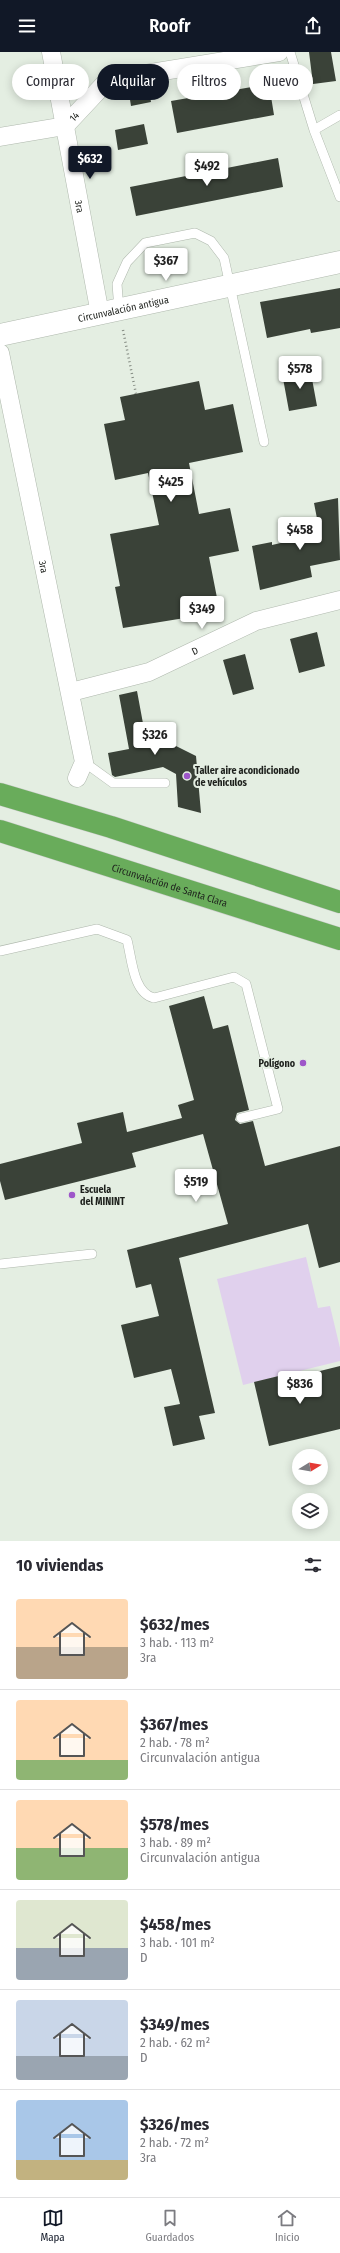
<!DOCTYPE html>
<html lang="es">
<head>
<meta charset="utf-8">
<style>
	:root { --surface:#fff; --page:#f7f7f7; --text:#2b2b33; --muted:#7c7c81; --line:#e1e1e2; --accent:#111827 }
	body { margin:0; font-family:"Fira Sans Condensed",sans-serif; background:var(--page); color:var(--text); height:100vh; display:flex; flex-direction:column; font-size:15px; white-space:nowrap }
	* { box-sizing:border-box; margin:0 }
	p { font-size:13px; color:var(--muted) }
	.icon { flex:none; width:22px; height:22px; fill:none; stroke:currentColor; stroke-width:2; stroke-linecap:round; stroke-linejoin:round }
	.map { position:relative; height:1489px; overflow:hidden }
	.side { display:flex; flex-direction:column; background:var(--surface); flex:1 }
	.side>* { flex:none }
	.banner { position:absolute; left:12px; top:12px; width:316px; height:36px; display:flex; gap:8px }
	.needle { width:26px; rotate:79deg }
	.controls { position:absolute; left:292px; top:1397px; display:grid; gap:8px }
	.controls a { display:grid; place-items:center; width:36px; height:36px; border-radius:50%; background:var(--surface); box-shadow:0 2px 10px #0003; font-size:20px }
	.price { position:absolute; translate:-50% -34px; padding:0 9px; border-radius:4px; background:#fff; color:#222; font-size:13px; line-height:26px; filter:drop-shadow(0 1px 2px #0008) }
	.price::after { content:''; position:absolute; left:50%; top:24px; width:12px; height:9px; margin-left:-6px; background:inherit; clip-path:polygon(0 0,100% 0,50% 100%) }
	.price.current { background:var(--accent); color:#fff }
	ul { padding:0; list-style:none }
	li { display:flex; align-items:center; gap:12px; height:100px; padding:0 16px }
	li+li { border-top:1px solid var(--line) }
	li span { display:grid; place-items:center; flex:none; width:112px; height:80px; border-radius:4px; color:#555 }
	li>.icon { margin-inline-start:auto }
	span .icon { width:48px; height:48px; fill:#fffc; stroke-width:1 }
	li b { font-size:17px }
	h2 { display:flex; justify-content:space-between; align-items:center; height:48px; padding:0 16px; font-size:17px }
	.tag { padding:0 14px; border-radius:18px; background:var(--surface); box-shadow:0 2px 10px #0003; font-size:14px; line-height:36px }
	.tag.current { background:var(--accent); color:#fff }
	header { display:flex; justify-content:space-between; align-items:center; height:52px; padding:0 16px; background:var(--accent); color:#fff; font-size:18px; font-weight:600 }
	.menu { display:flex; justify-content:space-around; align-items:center; height:56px; border-top:1px solid var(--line); background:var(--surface); font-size:11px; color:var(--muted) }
	.menu a { display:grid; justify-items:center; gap:2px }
	.menu .current { color:var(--accent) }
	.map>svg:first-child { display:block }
	.green { fill:#e0d0ed }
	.building { fill:#3a4238 }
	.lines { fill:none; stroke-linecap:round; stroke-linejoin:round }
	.lane-casing { stroke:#afb8ad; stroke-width:10 }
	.street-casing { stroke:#afb8ad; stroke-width:19 }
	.secondary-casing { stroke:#afb8ad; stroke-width:23 }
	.highway-casing { stroke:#cdcecd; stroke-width:23 }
	.path { stroke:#858c83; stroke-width:2.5; stroke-dasharray:1 3; stroke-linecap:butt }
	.lane { stroke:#fff; stroke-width:9 }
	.street { stroke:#fff; stroke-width:18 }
	.secondary { stroke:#fff; stroke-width:22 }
	.highway { stroke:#69ac5b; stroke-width:22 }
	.poi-dot { fill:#9e56c9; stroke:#e4eee2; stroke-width:1.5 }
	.labels { text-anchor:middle; stroke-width:4; stroke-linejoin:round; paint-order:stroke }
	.street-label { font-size:10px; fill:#1d201c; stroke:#e4eee2 }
	.poi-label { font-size:10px; font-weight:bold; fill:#1d201c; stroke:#e4eee2; text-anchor:start }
</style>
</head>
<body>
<header><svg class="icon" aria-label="menu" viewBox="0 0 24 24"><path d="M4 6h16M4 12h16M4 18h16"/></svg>Roofr<svg class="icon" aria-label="share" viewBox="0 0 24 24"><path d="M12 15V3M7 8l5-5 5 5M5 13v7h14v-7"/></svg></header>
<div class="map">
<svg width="340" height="1489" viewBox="0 0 340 1489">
	<rect width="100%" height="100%" fill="#e4eee2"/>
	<path class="green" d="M306 1205 318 1256 330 1254 340 1296V1309L243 1333 217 1227Z"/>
	<path class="building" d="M309 0H331L336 29 313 32Z
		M148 32 151 50 131 54 128 35Z
		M269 32 274 63 177 81 171 49Z
		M144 72 148 92 118 98 115 78Z
		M278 106 283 135 136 164 130 135Z
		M340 236V276L311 281 310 277 267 286 260 250Z
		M310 316 317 354 289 359 282 321Z
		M199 329 205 358 233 352 243 400 189 411 199 462 230 456 239 499 209 505 219 556 191 562V565L123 576 115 535 120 534 110 482 159 473 148 421 115 428 104 372 125 368 120 345Z
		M338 446 340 508 310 514 312 525 260 538 252 494 272 490V493L320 482 314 451Z
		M317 580 325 614 299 621 290 587Z
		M245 602 254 637 233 643 223 608Z
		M137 639 147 693 166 689 196 704 201 761 178 755 176 722 163 715 115 725 112 723 108 701 129 697 119 643Z
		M204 944 213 977 228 973 249 1058 237 1061 235 1068 240 1072 253 1069 265 1114 340 1094V1210L319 1216 308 1172 179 1206 215 1361 199 1364 205 1387 173 1394 164 1355 180 1352 171 1317 134 1326 121 1273 159 1264 151 1232 136 1236 127 1198 228 1172 203 1082 132 1101 136 1115 5 1148 0 1129V1112L82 1091 77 1071 123 1060 127 1080 182 1066 178 1053 194 1048 169 954Z
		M340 1314V1377L269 1394 254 1330 291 1321 292 1326Z"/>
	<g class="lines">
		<defs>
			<path id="lane" d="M290 0 314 78 340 145
				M314 78 340 63
				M119 258 117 232 127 210 145 191 195 181 211 189 224 206 264 390
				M84 710 113 731H165
				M0 899 97 877 127 888C132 907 133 941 154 946L234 925 246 932 278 1057 241 1066
				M0 1212 92 1202"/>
			<g id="street">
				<path id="s1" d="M51 0 100 262"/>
				<path id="s2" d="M0 85 65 74 108 28 279 0"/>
				<path id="s3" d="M0 301 84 710 77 726"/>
				<path id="s4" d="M71 640 149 620 256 569 340 548"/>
			</g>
			<g id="secondary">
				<path id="s5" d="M0 283 340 210"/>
			</g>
			<g id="highway">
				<path d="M0 742 111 775 340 850"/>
				<path id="s6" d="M0 779 340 887"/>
			</g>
		</defs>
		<use href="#lane" class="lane-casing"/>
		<use href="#street" class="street-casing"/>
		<use href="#secondary" class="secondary-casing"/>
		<use href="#highway" class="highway-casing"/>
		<path class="path" d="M123 278 136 342"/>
		<use href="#lane" class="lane"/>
		<use href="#street" class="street"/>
		<use href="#secondary" class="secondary"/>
		<use href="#highway" class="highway"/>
	</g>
	<g class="poi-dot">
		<circle cx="187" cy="724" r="4"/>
		<circle cx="303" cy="1011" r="4"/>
		<circle cx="72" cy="1143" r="4"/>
	</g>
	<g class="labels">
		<g class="street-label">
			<text dy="4" stroke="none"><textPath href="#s2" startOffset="79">14</textPath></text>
			<text dy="4" stroke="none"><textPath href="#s1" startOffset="157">3ra</textPath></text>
			<text dy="4" stroke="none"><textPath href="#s5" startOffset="126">Circunvalación antigua</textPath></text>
			<text dy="4" stroke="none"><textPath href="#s3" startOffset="218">3ra</textPath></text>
			<text dy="4" stroke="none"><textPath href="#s4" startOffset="131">D</textPath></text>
			<text dy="4" stroke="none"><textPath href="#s6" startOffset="178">Circunvalación de Santa Clara</textPath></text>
		</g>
		<g class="poi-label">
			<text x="195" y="722">Taller aire acondicionado<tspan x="195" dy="12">de vehículos</tspan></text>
			<text x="295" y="1015" text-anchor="end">Polígono</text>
			<text x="80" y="1141">Escuela<tspan x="80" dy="12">del MININT</tspan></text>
		</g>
	</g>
</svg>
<div class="controls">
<a><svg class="needle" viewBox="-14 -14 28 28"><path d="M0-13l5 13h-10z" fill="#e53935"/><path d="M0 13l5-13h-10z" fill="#7c7c81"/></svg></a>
<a><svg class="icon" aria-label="layers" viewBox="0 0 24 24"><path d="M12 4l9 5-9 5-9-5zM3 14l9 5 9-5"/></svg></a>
</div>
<b class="price current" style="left:90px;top:128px">$632</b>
<b class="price" style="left:207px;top:135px">$492</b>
<b class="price" style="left:166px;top:230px">$367</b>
<b class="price" style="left:300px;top:338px">$578</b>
<b class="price" style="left:171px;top:451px">$425</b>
<b class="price" style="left:300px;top:499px">$458</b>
<b class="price" style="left:202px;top:578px">$349</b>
<b class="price" style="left:155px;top:704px">$326</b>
<b class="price" style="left:196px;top:1151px">$519</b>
<b class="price" style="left:300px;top:1353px">$836</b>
<div class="banner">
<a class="tag">Comprar</a>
<a class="tag current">Alquilar</a>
<a class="tag">Filtros</a>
<a class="tag">Nuevo</a>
</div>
</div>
<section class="side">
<h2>10 viviendas<svg class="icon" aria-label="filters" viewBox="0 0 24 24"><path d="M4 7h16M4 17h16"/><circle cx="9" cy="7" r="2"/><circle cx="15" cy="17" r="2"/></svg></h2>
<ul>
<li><span style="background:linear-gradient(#ffd9b3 60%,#b9a48a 0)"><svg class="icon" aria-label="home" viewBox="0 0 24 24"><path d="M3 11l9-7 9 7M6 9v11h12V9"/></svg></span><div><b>$632/mes</b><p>3 hab. · 113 m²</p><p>3ra</p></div></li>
<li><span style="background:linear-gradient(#ffd9b3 75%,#8fb573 0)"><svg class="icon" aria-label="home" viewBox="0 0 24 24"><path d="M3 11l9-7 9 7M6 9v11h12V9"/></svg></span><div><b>$367/mes</b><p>2 hab. · 78 m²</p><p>Circunvalación antigua</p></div></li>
<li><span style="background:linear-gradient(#ffd9b3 60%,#8fb573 0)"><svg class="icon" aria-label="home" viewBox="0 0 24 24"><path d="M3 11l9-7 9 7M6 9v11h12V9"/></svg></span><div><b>$578/mes</b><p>3 hab. · 89 m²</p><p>Circunvalación antigua</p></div></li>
<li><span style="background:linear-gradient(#dfe7d0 60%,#9aa5b1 0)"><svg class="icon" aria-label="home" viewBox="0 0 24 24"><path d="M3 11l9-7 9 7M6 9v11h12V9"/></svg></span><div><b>$458/mes</b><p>3 hab. · 101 m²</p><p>D</p></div></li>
<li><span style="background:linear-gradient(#c9d6e8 70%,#9aa5b1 0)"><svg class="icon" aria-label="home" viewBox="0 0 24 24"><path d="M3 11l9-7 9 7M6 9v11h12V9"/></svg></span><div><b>$349/mes</b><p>2 hab. · 62 m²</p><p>D</p></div></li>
<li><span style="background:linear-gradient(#a9c7e8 75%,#c2b280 0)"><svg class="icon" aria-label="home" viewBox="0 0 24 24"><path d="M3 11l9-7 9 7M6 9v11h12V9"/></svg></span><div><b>$326/mes</b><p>2 hab. · 72 m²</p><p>3ra</p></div></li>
</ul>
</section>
<nav class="menu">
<a class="current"><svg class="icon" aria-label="map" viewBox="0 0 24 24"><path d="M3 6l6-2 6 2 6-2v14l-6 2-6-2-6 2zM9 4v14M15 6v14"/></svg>Mapa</a>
<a><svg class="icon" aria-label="saved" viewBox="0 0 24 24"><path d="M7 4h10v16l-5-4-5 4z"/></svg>Guardados</a>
<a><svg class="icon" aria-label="home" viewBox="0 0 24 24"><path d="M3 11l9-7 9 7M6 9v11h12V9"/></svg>Inicio</a>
</nav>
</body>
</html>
